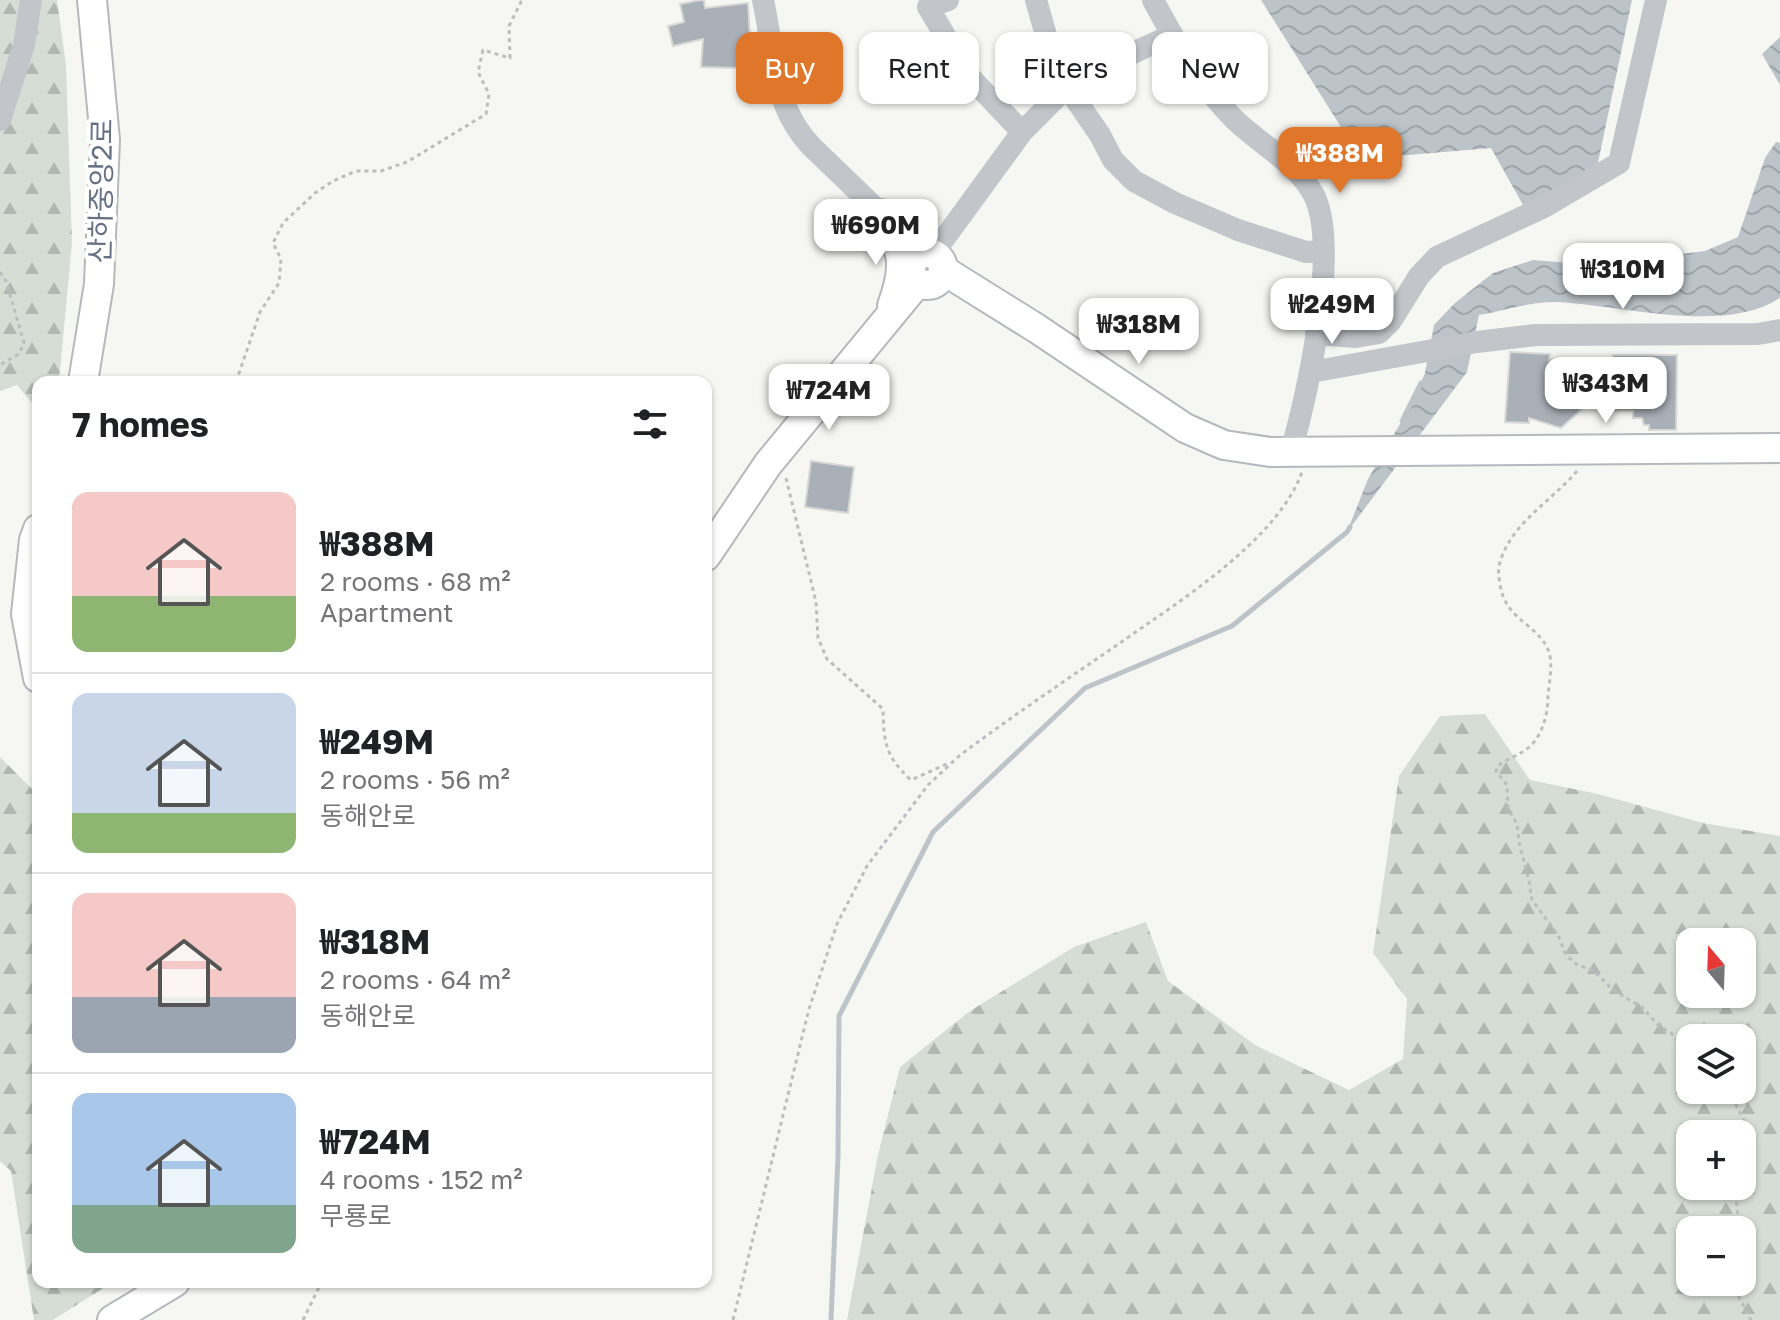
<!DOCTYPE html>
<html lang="en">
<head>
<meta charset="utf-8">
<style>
	:root { --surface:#fff; --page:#f2f2f2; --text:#202124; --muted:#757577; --line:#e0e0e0; --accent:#e0762a }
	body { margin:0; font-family:"Golos Text","Noto Sans KR",sans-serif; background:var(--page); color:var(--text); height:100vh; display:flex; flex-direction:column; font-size:30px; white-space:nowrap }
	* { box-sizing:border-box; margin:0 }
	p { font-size:26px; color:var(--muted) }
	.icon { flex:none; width:44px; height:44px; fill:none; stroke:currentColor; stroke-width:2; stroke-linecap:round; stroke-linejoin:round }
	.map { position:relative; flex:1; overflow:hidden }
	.panel { position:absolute; left:32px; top:376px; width:680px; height:912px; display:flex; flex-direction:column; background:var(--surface); border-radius:16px; box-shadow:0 2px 6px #0004 }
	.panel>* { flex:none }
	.hud { position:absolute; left:736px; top:32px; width:760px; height:72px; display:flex; gap:16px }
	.needle { width:52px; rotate:341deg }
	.buttons { position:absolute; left:1676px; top:928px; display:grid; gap:16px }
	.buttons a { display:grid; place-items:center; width:80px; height:80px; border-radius:16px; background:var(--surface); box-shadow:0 2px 6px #0004; font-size:40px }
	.price { position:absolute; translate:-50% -68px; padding:0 18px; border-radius:16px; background:#fff; color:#222; font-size:26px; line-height:52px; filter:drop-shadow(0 2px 4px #0008) }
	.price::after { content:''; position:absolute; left:50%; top:48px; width:24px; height:18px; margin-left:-12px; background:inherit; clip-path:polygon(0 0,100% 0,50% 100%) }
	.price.on { background:var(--accent); color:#fff }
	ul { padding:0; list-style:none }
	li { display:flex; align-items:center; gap:24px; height:200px; padding:0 40px }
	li+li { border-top:2px solid var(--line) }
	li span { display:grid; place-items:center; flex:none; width:224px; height:160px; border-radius:16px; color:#555 }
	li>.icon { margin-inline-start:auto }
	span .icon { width:96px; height:96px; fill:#fffc; stroke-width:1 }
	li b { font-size:34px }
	h2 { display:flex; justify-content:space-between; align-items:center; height:96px; padding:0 40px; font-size:34px }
	.chip { padding:0 28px; border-radius:16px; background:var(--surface); box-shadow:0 2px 6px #0004; font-size:28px; line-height:72px }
	.chip.on { background:var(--accent); color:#fff }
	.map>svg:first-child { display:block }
	.forest { fill:url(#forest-firs); fill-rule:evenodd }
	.water { fill:url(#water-waves) }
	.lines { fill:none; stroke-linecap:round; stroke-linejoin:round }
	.stream { stroke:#bcc4ca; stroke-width:5 }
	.building { fill:#aab0b8; stroke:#d8d8d6; stroke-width:2 }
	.major-casing { stroke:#b5b8bd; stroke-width:32 }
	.path { stroke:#bcbdc0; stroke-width:3; stroke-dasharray:4 4; stroke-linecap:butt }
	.minor { stroke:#c2c5c9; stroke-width:22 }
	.major { stroke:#fff; stroke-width:28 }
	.labels { text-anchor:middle; stroke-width:8; stroke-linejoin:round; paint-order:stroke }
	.street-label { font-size:28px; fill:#667184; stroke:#fff }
</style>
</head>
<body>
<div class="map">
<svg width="1780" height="1320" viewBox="0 0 1780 1320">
	<defs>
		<pattern id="forest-firs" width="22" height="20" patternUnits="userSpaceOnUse" patternTransform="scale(2)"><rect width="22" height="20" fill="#d6ddd5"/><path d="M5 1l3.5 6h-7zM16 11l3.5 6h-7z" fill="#b1b8b2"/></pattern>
		<pattern id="water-waves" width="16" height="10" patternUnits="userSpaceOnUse" patternTransform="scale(2)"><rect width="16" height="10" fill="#bcc4ca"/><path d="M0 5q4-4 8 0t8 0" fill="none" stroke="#9da4aa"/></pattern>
	</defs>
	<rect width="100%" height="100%" fill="#f6f7f3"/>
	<path class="forest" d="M0 0H57L66 65 72 243 59 381 38 382V410L17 385 0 391Z
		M1485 714 1530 780 1598 794 1703 823 1780 836V1320H847L878 1155 900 1067 970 1011 1074 947 1146 922 1168 981 1255 1045 1349 1090 1403 1059 1407 999 1373 953 1399 776 1440 716ZM1690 942H1742V994H1690ZM1742 1038V1090H1690V1038ZM1690 1134H1742V1186H1690ZM1690 1230H1742V1282H1690Z
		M0 757 38 795V1282H113L53 1320H34L11 1171 0 1161Z"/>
	<path class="water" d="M1261 0H1632L1595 177 1523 205 1491 148 1361 159Z
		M1780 37V85L1762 54Z
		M1776 142 1780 143V298C1723 335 1621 305 1557 302 1532 301 1503 311 1479 315L1467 372 1347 532 1368 479 1411 405 1425 373 1434 325 1455 303 1493 273 1533 260 1594 265 1705 251 1738 237 1765 158Z"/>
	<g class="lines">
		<path class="stream" d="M1402 421 1421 383
			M831 1320 838 1157 839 1016 933 832 1085 688 1232 626 1347 532 1350 527"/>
	</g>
	<path class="building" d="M701 0H704L705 8 748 3 750 36 755 41 758 65 732 68 701 67 703 39 673 46 668 26 684 22 680 4Z
		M1510 352 1550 354 1549 360 1558 358 1572 386 1567 390 1581 410 1561 428 1529 418V423L1505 422Z
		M1613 355H1677L1676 430H1649V425H1644L1642 418H1633V411H1605V389L1613 390Z
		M811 461 854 467 848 513 805 507Z"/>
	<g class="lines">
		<defs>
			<path id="major" d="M880 214C904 251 907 264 892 306
				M911 269a16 16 0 1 1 32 0a16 16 0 1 1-32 0Z
				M943 270 1036 328 1185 428 1224 445 1270 452 1780 448
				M83 382 99 284 105 140 92 0
				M38 529 34 540 26 614 38 678
				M706 556 768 464 918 282
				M112 1320 175 1282"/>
		</defs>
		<use href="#major" class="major-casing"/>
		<path class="path" d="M0 272 6 281 24 343 19 354 0 365
			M236 382 260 312 279 283 281 259 273 243 283 223 315 193 333 181 356 171H381L407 162 486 114 489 94 478 72 483 50 510 58 509 26 522 0
			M1577 471C1551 502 1509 524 1499 566 1498 572 1499 578 1500 584 1505 621 1538 623 1549 652 1553 664 1549 683 1548 696 1548 711 1544 730 1534 742 1525 754 1509 757 1498 766L1496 771 1507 785 1508 809 1517 824 1519 842 1529 881 1532 900 1558 935 1565 953 1574 963 1595 972 1613 990 1643 1008 1659 1026 1671 1033 1690 1053
			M786 478 816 602 818 638 827 659 883 709C884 743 885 756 911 780L949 763
			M1728 1090 1747 1126 1745 1166 1742 1173
			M1735 1186 1738 1217 1736 1230
			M1731 1282 1751 1320
			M303 1320 321 1283 342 1285 345 1282
			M733 1320 809 1009 837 924 867 866 928 785 959 756C1011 717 1066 680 1120 643 1178 602 1277 541 1302 472"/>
		<path class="minor" d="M763 0C775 54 772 106 812 147L922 253
			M948 0 928 7 969 76 1022 132
			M1036 0 1049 46 1067 87 1100 135 1113 160 1134 181 1175 203 1238 230 1306 252 1323 251
			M1153 0C1176 43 1201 86 1235 120 1259 143 1293 161 1311 190 1343 237 1307 397 1291 451
			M0 120 24 45 31 0
			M933 254 1022 132 1074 80 1172 35
			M1316 334 1356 337 1379 333 1391 321 1419 276 1437 257 1544 207 1619 163 1656 0
			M1311 372 1477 342 1536 335 1758 334 1780 330"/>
		<use href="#major" class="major"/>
	</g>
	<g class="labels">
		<g class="street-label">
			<text transform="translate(101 191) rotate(-89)" y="10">산하중앙2로</text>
		</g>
	</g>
</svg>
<div class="buttons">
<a><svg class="needle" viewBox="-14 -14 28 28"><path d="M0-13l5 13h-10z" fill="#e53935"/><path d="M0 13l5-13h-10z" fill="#757577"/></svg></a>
<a><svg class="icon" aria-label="layers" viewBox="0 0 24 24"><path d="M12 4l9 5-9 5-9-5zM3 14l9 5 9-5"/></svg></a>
<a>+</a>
<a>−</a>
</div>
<b class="price on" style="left:1340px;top:195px">₩388M</b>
<b class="price" style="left:876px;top:267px">₩690M</b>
<b class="price" style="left:1623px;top:311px">₩310M</b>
<b class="price" style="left:1332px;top:346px">₩249M</b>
<b class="price" style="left:1139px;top:366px">₩318M</b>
<b class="price" style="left:1606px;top:425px">₩343M</b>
<b class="price" style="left:829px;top:432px">₩724M</b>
<div class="hud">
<a class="chip on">Buy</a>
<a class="chip">Rent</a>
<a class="chip">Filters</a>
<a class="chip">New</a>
</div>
<section class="panel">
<h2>7 homes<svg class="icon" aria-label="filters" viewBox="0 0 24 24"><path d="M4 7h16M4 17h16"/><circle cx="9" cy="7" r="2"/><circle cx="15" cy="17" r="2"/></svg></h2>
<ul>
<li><span style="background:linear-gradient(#f6c9c9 65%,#8fb573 0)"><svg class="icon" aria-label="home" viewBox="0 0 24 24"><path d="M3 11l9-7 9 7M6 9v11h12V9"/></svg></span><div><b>₩388M</b><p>2 rooms · 68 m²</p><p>Apartment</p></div></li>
<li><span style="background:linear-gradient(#c9d6e8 75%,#8fb573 0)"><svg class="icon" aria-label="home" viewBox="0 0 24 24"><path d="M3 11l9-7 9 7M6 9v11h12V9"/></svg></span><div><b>₩249M</b><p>2 rooms · 56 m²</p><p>동해안로</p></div></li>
<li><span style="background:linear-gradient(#f6c9c9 65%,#9aa5b1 0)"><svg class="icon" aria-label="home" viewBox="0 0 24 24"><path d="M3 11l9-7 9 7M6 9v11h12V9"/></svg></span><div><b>₩318M</b><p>2 rooms · 64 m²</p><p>동해안로</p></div></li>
<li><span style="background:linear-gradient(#a9c7e8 70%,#7fa58c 0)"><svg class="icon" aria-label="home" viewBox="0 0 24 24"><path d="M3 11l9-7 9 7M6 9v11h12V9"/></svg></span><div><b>₩724M</b><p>4 rooms · 152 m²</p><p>무룡로</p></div></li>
</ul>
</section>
</div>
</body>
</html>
